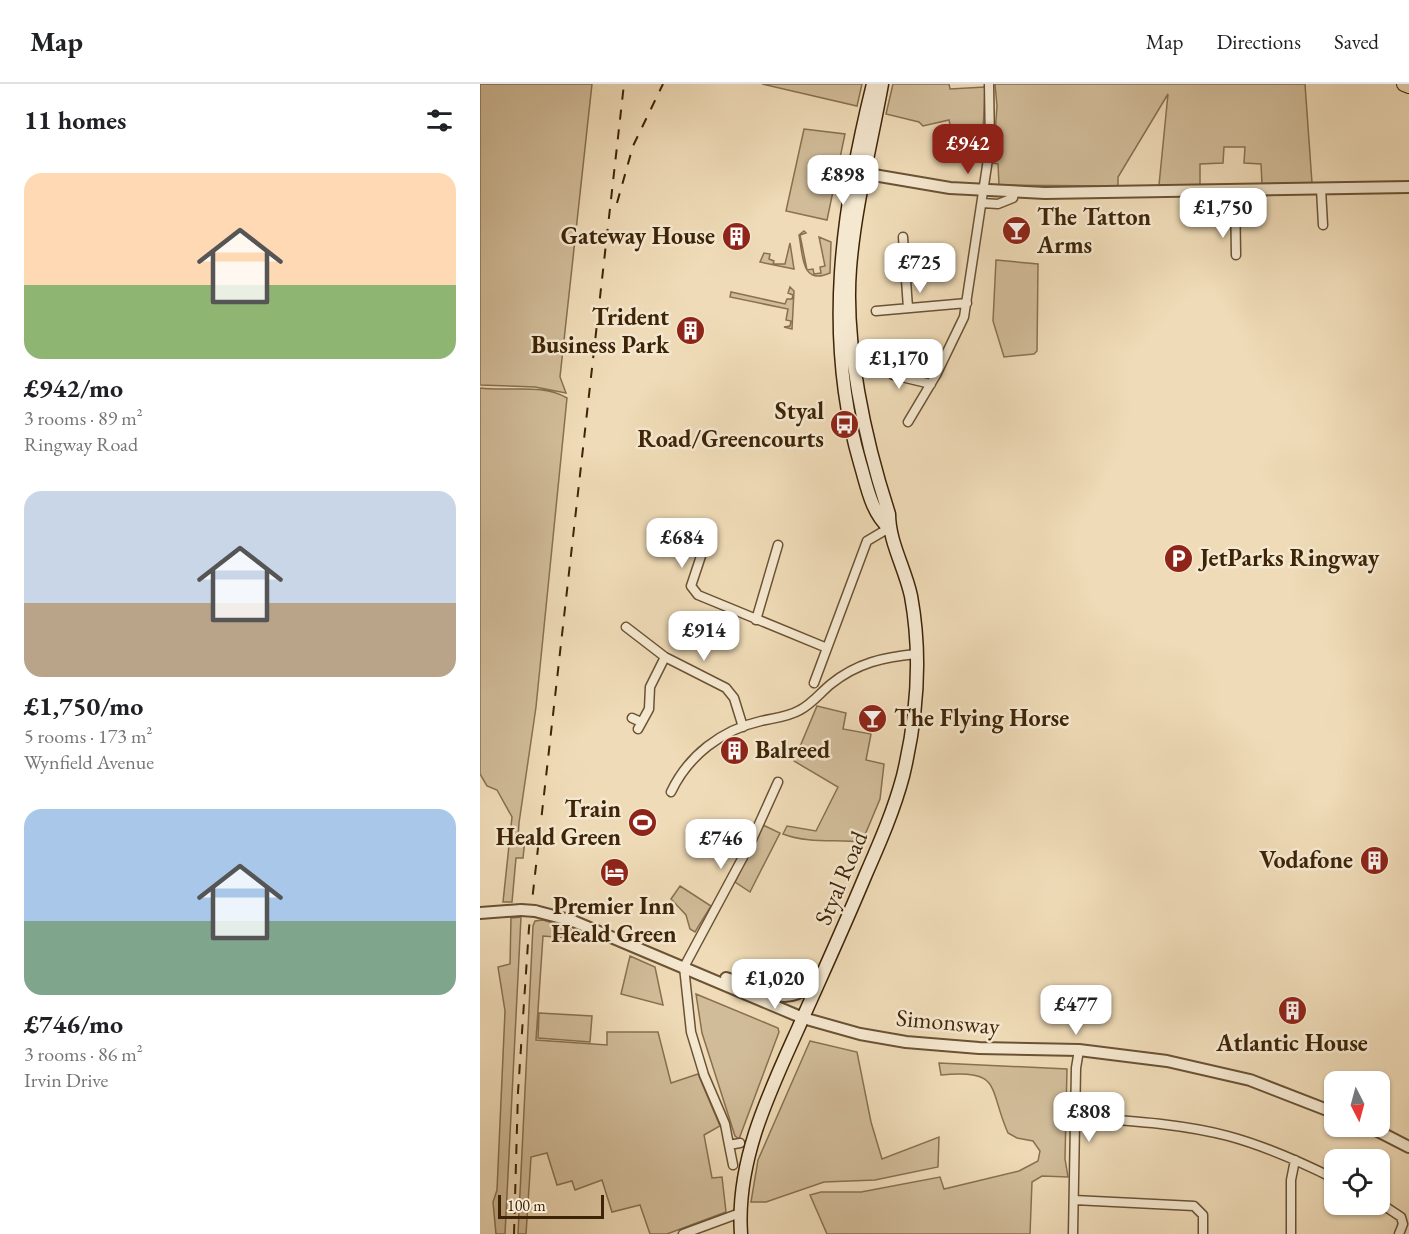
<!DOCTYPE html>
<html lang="en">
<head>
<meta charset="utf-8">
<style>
	:root { --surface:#fff; --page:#f2f2f2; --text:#202124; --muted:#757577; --line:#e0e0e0; --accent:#8f2418 }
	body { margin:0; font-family:"EB Garamond",serif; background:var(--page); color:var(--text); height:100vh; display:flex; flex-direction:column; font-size:22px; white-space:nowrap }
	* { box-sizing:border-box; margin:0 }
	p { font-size:20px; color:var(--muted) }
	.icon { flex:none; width:33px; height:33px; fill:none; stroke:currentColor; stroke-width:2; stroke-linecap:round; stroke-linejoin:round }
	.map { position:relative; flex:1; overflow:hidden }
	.side { display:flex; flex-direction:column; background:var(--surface); width:480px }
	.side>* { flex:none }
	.needle { width:39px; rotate:174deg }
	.buttons { position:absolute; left:844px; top:987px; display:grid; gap:12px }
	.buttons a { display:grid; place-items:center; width:66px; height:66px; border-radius:12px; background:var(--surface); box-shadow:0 2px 4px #0004; font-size:30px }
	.scale { position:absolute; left:18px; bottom:15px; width:106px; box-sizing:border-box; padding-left:6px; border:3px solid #3e2407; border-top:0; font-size:16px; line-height:21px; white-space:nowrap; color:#3e2407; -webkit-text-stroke:4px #f5e8d0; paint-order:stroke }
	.price { position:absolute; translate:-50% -51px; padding:0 14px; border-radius:12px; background:#fff; color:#222; font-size:20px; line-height:39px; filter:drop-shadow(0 2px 3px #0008) }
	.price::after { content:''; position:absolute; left:50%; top:36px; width:18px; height:14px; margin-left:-9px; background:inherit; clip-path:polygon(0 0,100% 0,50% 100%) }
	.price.active { background:var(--accent); color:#fff }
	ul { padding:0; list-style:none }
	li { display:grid; align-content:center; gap:12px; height:318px; padding:0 24px }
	li span { display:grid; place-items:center; height:186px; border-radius:18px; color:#555 }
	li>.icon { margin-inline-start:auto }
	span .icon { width:108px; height:108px; fill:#fffc; stroke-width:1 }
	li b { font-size:26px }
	h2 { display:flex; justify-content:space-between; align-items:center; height:72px; padding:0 24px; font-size:26px }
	header { display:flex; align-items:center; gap:36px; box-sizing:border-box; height:84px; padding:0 30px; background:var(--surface); border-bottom:2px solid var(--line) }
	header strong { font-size:28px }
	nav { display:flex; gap:33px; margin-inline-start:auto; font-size:21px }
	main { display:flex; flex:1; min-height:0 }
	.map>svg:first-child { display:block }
	.green { fill:#d1bc99; stroke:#887050; stroke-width:1.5 }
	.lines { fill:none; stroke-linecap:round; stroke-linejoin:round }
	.minor-casing { stroke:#6a5233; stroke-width:11 }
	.tertiary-casing { stroke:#6a5233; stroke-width:14 }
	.secondary-casing { stroke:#3e2407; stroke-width:15 }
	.trunk-casing { stroke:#3e2407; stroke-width:16 }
	.minor { stroke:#f5e8d0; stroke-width:8 }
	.tertiary { stroke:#f5e8d0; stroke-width:10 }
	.secondary { stroke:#f5e8d0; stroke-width:12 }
	.trunk { stroke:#efdbb7; stroke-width:14 }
	.rail { stroke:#3e2407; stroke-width:2; stroke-dasharray:10 10; stroke-linecap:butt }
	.tertiary-bridge-casing { stroke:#6a5233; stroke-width:14; stroke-linecap:butt }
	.tertiary-bridge { stroke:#f5e8d0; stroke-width:10 }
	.labels { text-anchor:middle; stroke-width:5; stroke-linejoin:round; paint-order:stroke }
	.poi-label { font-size:24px; font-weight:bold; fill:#3e2407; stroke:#f5e8d0; text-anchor:end }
	.street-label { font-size:24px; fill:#3e2407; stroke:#f5e8d0 }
</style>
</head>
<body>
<header>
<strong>Map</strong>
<nav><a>Map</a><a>Directions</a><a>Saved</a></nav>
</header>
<main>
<section class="side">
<h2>11 homes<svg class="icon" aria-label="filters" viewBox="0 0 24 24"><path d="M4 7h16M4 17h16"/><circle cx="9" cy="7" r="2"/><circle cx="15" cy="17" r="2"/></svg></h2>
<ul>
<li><span style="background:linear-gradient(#ffd9b3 60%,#8fb573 0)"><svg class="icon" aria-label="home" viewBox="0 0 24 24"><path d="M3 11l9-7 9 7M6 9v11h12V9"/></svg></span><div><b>£942/mo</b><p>3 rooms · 89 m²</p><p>Ringway Road</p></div></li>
<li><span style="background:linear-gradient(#c9d6e8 60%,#b9a48a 0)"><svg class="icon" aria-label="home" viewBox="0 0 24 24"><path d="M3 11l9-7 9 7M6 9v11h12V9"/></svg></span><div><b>£1,750/mo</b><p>5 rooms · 173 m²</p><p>Wynfield Avenue</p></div></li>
<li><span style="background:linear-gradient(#a9c7e8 60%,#7fa58c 0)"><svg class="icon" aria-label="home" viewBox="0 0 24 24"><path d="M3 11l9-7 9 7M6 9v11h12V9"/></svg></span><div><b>£746/mo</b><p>3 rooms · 86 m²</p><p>Irvin Drive</p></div></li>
</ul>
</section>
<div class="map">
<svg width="929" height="1150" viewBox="0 0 929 1150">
	<rect width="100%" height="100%" fill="#efdbb7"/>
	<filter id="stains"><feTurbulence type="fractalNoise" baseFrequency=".00333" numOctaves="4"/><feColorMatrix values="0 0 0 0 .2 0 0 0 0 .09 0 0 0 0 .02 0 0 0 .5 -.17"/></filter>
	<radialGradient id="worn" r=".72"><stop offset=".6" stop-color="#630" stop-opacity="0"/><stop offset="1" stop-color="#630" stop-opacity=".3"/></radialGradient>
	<path class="green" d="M0 0H112L80 293 86 309 55 303 0 301Z
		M282 0H382L377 22Z
		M413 0H469L470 5 505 3 502 70 494 74C477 68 472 52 469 36L443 42 439 38 406 30Z
		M515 0H825L832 99 782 100 781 80 764 79 765 63H744L743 79 720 80V101H679L688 10 638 93V102L519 101 518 80 513 79 517 22Z
		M324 45 365 50 347 136 306 127Z
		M324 147 326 149 320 151 327 186 333 185 334 190 341 189 340 183 345 182 339 153 351 158 350 189C321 202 323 171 319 151Z
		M310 159 314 185 280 178 284 169 290 170 289 175 294 177 293 180H305Z
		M516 176 558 180 557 267 554 270 524 273 513 237Z
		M310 203 314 207 312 245 304 243 310 242 311 237 306 236 308 225 250 213 251 208 305 220 307 215H312L313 211 308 209Z
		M0 304C27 308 63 299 87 314L56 623 39 739 38 755H45L43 774H36L32 818H23L32 733 17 706 7 702 0 690Z
		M337 622 366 629 363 645 391 650 386 676 404 680 400 715 382 758C355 755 329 760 303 750L307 742 336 747 358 703 314 677Z
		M283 741 300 749 270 808 255 798Z
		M200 802 231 822 215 848 210 845 206 831 191 815Z
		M41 833 25 1150H16L13 1118 17 1106 25 927 18 883 30 880 31 834Z
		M63 836 90 844 92 849 90 854 63 852 56 956 127 961V948H178L191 999 218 990 240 1042 224 1051 232 1094 242 1093 246 1128 187 1150H170L160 1121 132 1128 122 1096 95 1106 92 1097 77 1101 67 1069 51 1073 46 1150H38L53 842 55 837Z
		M150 872 175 883 183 921 141 910Z
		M216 910 298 944 299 948 259 1055 255 1052 222 949Z
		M59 929 112 932 110 958 58 954Z
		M330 957 377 968 391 1038 402 1075 459 1053 458 1083 395 1096 344 1098 286 1118H271L278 1076Z
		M459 979 587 985 585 1075 588 1093 562 1092 552 1098 550 1150H347L330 1111 341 1108H381L460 1093 464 1105 539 1087 558 1077 560 1067 553 1057 537 1054 528 1049C508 1004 523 985 461 991Z"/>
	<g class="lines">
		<defs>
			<path id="minor" d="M841 105 843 141
				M755 107 756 171
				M502 119 518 120 533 114 534 108
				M423 153 428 224
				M396 227 487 219
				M409 283 413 291 451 300
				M428 338 456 291 484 233 510 62 509 0
				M227 454 211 502 218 511 347 564
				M276 536 298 461
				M146 543 185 573 246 604 254 614 263 643
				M334 599 387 457 409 444
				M152 634 161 638
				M158 645 169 625 170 603 185 573
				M191 708C208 672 241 646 281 637 294 634 308 633 320 626 332 620 341 608 351 600 377 579 404 573 436 570
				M596 1033C647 1037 699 1039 748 1052 785 1062 821 1078 855 1095
				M249 1061 245 1040 224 991 211 948 204 883 270 760 298 698
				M253 1081 249 1061 260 1059
				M594 1116 714 1122 723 1131V1150
				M900 1119 921 1133 923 1140 919 1150
				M203 1150 260 1129
				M593 1150 596 984 599 966
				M811 1150V1096L815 1076"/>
			<path id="tertiary" d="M376 88 470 104 565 109 929 103
				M55 827 93 837 323 934 380 950 426 958 499 964 599 966 687 977 770 996 855 1029
				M0 829 41 826
				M246 894C286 905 303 927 339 896
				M888 1042 929 1063"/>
			<path id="secondary" d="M393 0C362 125 343 252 380 379 387 402 391 428 409 444
				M261 1150C256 1078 288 1011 317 947 340 895 364 843 386 790 400 758 414 726 423 692 437 634 442 572 431 512 425 484 409 458 409 430 385 357 364 260 370 184 375 122 391 61 402 0"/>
			<path id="trunk" d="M924 0 929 2"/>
		</defs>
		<use href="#minor" class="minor-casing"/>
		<use href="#tertiary" class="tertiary-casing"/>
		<use href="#secondary" class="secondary-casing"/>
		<use href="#trunk" class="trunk-casing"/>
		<use href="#minor" class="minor"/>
		<use href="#tertiary" class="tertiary"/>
		<use href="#secondary" class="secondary"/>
		<use href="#trunk" class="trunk"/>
		<path class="rail" d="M137 119 153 62 183 0
			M34 1150 38 1008 49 844 144 0"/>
		<defs>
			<path id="tertiary-bridge" d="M41 826 55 827"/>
		</defs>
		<use href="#tertiary-bridge" class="tertiary-bridge-casing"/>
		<use href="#tertiary-bridge" class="tertiary-bridge"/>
	</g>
	<defs>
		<symbol id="bar-disc" viewBox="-11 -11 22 22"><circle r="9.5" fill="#8f2418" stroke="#f5e8d0"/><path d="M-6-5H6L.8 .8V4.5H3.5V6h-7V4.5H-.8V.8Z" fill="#fff"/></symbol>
		<symbol id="building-disc" viewBox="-11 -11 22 22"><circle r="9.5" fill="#8f2418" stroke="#f5e8d0"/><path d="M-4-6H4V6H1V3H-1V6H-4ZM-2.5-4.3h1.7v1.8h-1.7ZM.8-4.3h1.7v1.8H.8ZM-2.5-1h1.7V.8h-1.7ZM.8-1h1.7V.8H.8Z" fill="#fff"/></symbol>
		<symbol id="bus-disc" viewBox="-11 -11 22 22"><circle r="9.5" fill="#8f2418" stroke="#f5e8d0"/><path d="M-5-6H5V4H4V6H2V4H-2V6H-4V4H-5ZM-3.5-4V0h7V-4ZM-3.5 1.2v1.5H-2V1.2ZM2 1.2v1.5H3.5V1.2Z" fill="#fff"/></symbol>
		<symbol id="parking-disc" viewBox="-11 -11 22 22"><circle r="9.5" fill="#8f2418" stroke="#f5e8d0"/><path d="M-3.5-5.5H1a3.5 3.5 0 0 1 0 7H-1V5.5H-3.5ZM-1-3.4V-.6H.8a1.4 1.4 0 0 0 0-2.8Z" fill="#fff"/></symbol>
		<symbol id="stadium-disc" viewBox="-11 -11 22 22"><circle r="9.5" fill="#8f2418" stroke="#f5e8d0"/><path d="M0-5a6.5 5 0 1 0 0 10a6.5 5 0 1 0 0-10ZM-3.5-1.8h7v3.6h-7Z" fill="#fff"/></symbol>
		<symbol id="hotel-disc" viewBox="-11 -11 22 22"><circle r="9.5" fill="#8f2418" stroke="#f5e8d0"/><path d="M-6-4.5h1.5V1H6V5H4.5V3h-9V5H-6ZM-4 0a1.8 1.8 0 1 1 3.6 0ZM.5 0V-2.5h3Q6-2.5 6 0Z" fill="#fff"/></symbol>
	</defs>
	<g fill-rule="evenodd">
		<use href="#bar-disc" x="520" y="130" width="33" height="33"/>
		<use href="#building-disc" x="240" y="136" width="33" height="33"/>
		<use href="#building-disc" x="194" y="230" width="33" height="33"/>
		<use href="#bus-disc" x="348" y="324" width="33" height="33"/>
		<use href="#parking-disc" x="682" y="458" width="33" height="33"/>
		<use href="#bar-disc" x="376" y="618" width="33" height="33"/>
		<use href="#building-disc" x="238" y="650" width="33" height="33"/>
		<use href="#stadium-disc" x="146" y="722" width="33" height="33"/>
		<use href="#building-disc" x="878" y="760" width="33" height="33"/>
		<use href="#hotel-disc" x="118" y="772" width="33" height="33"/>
		<use href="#building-disc" x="796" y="910" width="33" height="33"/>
	</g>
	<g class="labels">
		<g class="poi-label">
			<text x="557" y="141" text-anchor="start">The Tatton<tspan x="557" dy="28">Arms</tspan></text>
			<text x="235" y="160">Gateway House</text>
			<text x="189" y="241">Trident<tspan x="189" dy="28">Business Park</tspan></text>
			<text x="344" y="335">Styal<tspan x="344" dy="28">Road/Greencourts</tspan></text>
			<text x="720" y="482" text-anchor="start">JetParks Ringway</text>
			<text x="414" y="642" text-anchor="start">The Flying Horse</text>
			<text x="275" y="674" text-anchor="start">Balreed</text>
			<text x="141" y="733">Train<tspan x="141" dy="28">Heald Green</tspan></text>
			<text x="873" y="784">Vodafone</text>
			<text x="134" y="830" text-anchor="middle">Premier Inn<tspan x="134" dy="28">Heald Green</tspan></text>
			<text x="812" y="967" text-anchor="middle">Atlantic House</text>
		</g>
		<g class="street-label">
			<text transform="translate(361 794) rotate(-67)" y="8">Styal Road</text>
			<text transform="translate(468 938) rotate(5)" y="8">Simonsway</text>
		</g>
	</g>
	<rect width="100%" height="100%" filter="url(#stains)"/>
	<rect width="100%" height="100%" fill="url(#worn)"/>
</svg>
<div class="buttons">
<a><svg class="needle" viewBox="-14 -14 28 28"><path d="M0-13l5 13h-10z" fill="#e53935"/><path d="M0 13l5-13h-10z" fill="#757577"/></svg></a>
<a><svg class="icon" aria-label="locate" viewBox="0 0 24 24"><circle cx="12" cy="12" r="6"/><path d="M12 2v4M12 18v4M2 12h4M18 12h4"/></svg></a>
</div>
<div class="scale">100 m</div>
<b class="price active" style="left:488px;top:91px">£942</b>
<b class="price" style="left:363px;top:122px">£898</b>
<b class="price" style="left:743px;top:155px">£1,750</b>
<b class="price" style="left:440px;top:210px">£725</b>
<b class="price" style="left:419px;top:306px">£1,170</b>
<b class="price" style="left:202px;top:485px">£684</b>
<b class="price" style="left:224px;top:578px">£914</b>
<b class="price" style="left:241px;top:786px">£746</b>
<b class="price" style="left:295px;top:926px">£1,020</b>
<b class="price" style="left:596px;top:952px">£477</b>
<b class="price" style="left:609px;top:1059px">£808</b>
</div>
</main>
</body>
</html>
